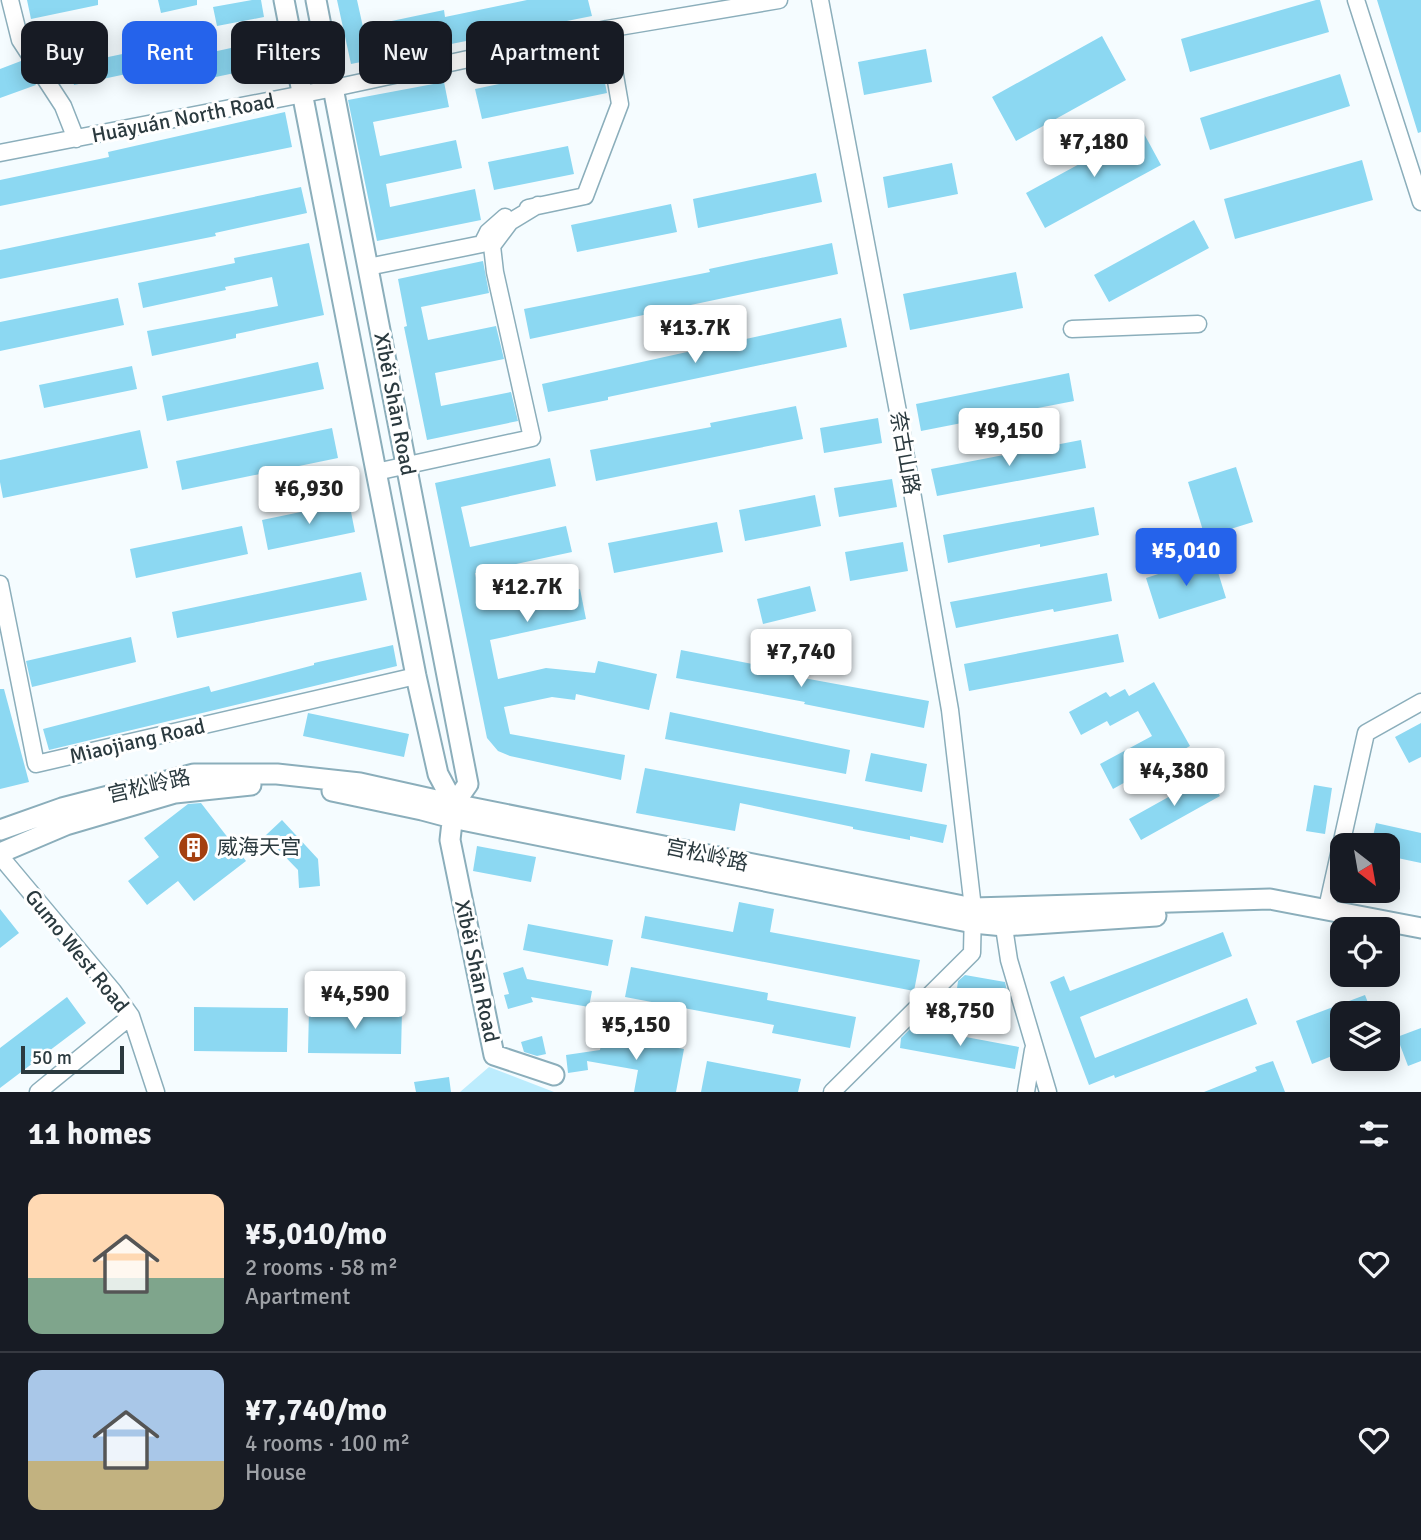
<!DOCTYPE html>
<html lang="en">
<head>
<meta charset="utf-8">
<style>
	:root { --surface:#171b24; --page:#20242c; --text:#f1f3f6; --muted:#9ea1a6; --line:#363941; --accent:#2563eb }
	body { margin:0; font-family:Signika,"Noto Sans SC",sans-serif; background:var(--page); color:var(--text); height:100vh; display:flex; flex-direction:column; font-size:26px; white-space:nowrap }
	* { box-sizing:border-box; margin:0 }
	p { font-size:23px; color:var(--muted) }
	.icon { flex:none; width:38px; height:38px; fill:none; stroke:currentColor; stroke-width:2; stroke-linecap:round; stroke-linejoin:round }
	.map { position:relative; height:1092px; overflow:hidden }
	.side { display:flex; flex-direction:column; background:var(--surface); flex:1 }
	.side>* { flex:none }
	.hud { position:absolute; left:21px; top:21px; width:700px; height:63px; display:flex; gap:14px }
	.needle { width:46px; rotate:149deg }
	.tools { position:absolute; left:1330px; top:833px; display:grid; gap:14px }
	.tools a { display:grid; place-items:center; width:70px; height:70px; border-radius:14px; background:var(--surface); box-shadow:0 4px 18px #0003; font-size:35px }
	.scale { position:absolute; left:21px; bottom:18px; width:103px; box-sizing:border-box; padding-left:7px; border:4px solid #2b3a3f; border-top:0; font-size:19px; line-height:24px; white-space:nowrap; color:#2b3a3f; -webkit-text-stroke:5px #fff; paint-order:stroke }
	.price { position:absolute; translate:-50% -60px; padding:0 16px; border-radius:7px; background:#fff; color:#222; font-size:23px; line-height:46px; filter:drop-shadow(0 2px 4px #0008) }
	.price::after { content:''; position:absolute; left:50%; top:42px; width:21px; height:16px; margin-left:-10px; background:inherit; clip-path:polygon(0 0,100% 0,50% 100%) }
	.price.active { background:var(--accent); color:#fff }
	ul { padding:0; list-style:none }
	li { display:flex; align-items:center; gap:21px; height:175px; padding:0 28px }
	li+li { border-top:2px solid var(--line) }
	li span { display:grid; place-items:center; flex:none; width:196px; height:140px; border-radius:14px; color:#555 }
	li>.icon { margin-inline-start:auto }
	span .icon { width:84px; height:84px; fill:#fffc; stroke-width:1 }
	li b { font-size:30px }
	h2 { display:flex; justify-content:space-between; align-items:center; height:84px; padding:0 28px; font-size:30px }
	.tag { padding:0 24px; border-radius:14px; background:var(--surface); box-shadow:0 4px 18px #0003; font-size:24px; line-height:63px }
	.tag.active { background:var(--accent); color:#fff }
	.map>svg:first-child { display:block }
	.green { fill:#bcecfd }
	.building { fill:#8cd8f2 }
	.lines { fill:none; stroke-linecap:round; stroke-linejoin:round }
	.minor-casing { stroke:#8baebb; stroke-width:19 }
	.major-casing { stroke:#8baebb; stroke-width:23 }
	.minor { stroke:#fff; stroke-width:16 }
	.major { stroke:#fff; stroke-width:19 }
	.labels { text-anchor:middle; stroke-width:6; stroke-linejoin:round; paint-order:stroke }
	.street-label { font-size:21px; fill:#2b3a3f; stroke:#fff }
	.poi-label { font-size:21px; fill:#2b3a3f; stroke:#fff; text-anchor:start }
</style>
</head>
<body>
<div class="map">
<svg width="1421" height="1092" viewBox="0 0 1421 1092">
	<rect width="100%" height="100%" fill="#f5fcff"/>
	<path class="green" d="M489 1067 554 1092H460Z"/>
	<path class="building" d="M27 0H98V5L31 19Z
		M158 0H197V5L161 13Z
		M252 0H261L264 17 217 26 213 7Z
		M337 0H357L363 27 444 10 445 17 527 0H588L592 16 351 64Z
		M1316 0H1320L1329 32 1190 72 1181 39Z
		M1377 0H1421V132L1418 133Z
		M1102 36 1126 80 1016 141 992 97Z
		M268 40 273 65 192 82 189 68 137 79 136 72 74 85 70 65 132 52 133 56 165 50 167 62Z
		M926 49 932 82 864 95 858 62Z
		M21 61 36 85 0 98V69Z
		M601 63 607 93 482 119 475 89Z
		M1340 74 1350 106 1210 150 1200 118Z
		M444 82 449 107 373 122 380 156 456 140 462 168 386 184 390 207 475 189 481 220 377 241 348 100Z
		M285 112 292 147 0 206V180L109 157 108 152Z
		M1142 130 1161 165 1045 228 1026 193Z
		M568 146 574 174 494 190 488 162Z
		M1362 160 1373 200 1235 239 1224 199Z
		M952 163 958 194 888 208 883 177Z
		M816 173 822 202 698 228 693 199Z
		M301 187 307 213 215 233 216 236 0 279V250Z
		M671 204 677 232 577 252 571 225Z
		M1194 220 1209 248 1109 302 1094 275Z
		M309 243 324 315 236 334V338L152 356 147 331 278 306 272 277 225 287 226 290 143 308 138 283 235 263 234 258Z
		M832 243 838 274 530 339 524 309 710 272 709 269Z
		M483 261 489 293 421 307 428 340 496 326 504 359 435 373 441 406 511 392 518 421 427 440 404 327 407 326 398 279Z
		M1016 272 1023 308 910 330 903 294Z
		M118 298 124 325 0 351V322Z
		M841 318 847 347 608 397V400L548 412 542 384Z
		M318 362 324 389 167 421 162 396Z
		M132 366 137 389 44 408 39 385Z
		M1069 373 1074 401 921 431 916 404Z
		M796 406 803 439 596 481 590 450 711 427 710 423Z
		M878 418 882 443 824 453 820 428Z
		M332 428 338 458 182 490 176 461Z
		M140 430 148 468 3 498 0 482V460Z
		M1081 440 1086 468 937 496 931 469Z
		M550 458 556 486 461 507 470 547 566 526 572 552 475 573 483 610 580 589 586 619 490 640 498 679 546 668 595 673 598 661 657 674 649 710 576 694 575 700 552 697 504 707 510 734 625 755 621 780 510 756 498 751 487 738 435 483Z
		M1236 467 1253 522 1205 537 1188 482Z
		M892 479 897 507 839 517 834 488Z
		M815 495 821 526 745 541 739 510Z
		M349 502 355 532 268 550 262 520Z
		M1094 507 1099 535 1040 547V544L948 563 943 535Z
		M717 522 723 552 614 573 608 543Z
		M242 526 248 554 136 578 130 549Z
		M903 542 908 571 850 581 845 552Z
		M1213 556 1226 598 1159 619 1146 578Z
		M361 572 367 600 177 638 172 612Z
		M1107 573 1112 601 1054 612 1053 609 956 628 950 602Z
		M810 586 816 611 763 624 757 599Z
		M1118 634 1124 662 969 691 964 664Z
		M131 637 136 662 32 687 26 661Z
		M393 645 397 666 49 750 43 729 209 686 211 692 314 665V663Z
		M681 650 799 673 798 677 929 701 924 728 804 704 805 702 676 678Z
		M1154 682 1190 746 1113 789 1100 764 1152 736 1138 711 1110 726 1107 721 1081 735 1069 712 1106 692 1110 697 1125 689 1129 696Z
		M0 689H4L29 782 0 789Z
		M670 712 850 750 846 774 665 739Z
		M308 713 409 734 404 757 303 736Z
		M1421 723V757L1409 763 1395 737Z
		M871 753 927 764 922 792 865 781Z
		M645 768 947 825 943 843 910 836V840L853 829V827L740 803 735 831 636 813Z
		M1208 775 1220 796 1141 840 1129 819Z
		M1314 785 1332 788 1325 834 1306 831Z
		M201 803 246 861 194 901 178 881 147 905 128 881 159 857 144 838 188 804Z
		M282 820 318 859 320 886 299 888 298 870 265 836Z
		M1376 823 1421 833V863L1388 856V845H1371Z
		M477 846 536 857 531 882 473 871Z
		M739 902 774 909 770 932 920 960 914 991 641 938 645 916 733 932Z
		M0 909 19 933 0 948Z
		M528 924 613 940 608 966 523 950Z
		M1223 932 1232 956 1080 1017 1095 1058 1247 998 1257 1024 1115 1078 1114 1075 1089 1085 1050 982 1064 976 1070 991Z
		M523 967 527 979 592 991 589 1007 531 997 533 1002 508 1009 504 995 509 994 503 973Z
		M631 967 768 993 767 1000 856 1017 850 1048 772 1033 774 1025 625 997Z
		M965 975 1005 982 1007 991 1005 1005 956 996 958 981Z
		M1365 995 1372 1013H1342V1052L1312 1064 1296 1021Z
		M67 997 86 1023 0 1088V1048Z
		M194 1007 288 1008 287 1052 194 1051Z
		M309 1009 402 1010 401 1054 308 1053Z
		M912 1027 1019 1047 1015 1069 900 1048 901 1038Z
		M1421 1028V1061L1408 1066 1397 1037Z
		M603 1034 684 1049 676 1092H634L638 1070 587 1061 588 1070 568 1073 566 1055 600 1050Z
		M542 1036 546 1054 537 1056 524 1052 521 1042Z
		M707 1061 801 1079 798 1092H701Z
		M1273 1061 1285 1092H1204L1257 1071 1255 1067Z
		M449 1077 451 1092H416L414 1082Z"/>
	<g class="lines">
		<defs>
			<path id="minor" d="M10 0 20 40 63 106 76 139
				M820 0 899 417 950 710 973 908 972 953 832 1092
				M1356 0 1421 202
				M0 153 334 88 607 29 779 0
				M528 208 585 196 620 104 607 29
				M368 267 482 244 488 232 505 217
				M1072 329 1198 324
				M376 472 532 438 495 272 492 246 510 222 538 205
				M0 584 36 764 416 676
				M0 856 113 991 131 1016 156 1092
				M1327 908 1366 733 1421 702
				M1002 914 1009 960 1048 1092
				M38 1092 131 1016
				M1026 1092 1033 1050"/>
			<path id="major" d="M284 0 416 676 438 774 454 804
				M316 0 468 784 454 804 450 840 494 1055 554 1075
				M332 791 422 810 452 818 973 923 1004 926 1156 916
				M0 830 62 808 194 774H277L360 783 454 804 973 908 1270 899 1421 928
				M0 853 66 825 175 793 251 785"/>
		</defs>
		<use href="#minor" class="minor-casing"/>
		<use href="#major" class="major-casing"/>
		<use href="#minor" class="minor"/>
		<use href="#major" class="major"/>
	</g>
	<defs>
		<symbol id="building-disc" viewBox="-11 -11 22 22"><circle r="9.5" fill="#a44010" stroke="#fff"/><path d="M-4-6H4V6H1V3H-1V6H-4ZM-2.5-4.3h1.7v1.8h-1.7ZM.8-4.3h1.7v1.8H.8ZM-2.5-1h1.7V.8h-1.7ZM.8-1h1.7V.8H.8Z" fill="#fff"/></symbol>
	</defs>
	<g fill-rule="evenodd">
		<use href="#building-disc" x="176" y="830" width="35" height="35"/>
	</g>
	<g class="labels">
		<g class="street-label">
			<text transform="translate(183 118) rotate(-11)" y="7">Huāyuán North Road</text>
			<text transform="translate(395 404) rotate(79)" y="7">Xīběi Shān Road</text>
			<text transform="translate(905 453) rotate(80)" y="7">奈古山路</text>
			<text transform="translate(137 741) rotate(-13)" y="7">Miaojiang Road</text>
			<text transform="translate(149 786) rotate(-13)" y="7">宫松岭路</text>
			<text transform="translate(707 855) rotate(12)" y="7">宫松岭路</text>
			<text transform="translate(77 951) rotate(51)" y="7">Gumo West Road</text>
			<text transform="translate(477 971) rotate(78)" y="7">Xīběi Shān Road</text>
		</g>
		<g class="poi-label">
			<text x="217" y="854">威海天宫</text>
		</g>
	</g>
</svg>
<div class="tools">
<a><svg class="needle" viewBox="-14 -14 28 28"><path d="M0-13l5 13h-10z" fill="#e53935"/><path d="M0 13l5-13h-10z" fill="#9ea1a6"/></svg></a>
<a><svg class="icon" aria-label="locate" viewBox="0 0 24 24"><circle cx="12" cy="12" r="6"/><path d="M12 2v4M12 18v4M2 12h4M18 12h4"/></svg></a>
<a><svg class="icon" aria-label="layers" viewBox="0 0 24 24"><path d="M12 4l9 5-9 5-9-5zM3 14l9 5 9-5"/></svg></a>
</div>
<div class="scale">50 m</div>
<b class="price" style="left:1094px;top:179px">¥7,180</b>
<b class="price" style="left:695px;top:365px">¥13.7K</b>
<b class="price" style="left:1009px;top:468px">¥9,150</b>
<b class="price" style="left:309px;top:526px">¥6,930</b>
<b class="price active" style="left:1186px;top:588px">¥5,010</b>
<b class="price" style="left:527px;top:624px">¥12.7K</b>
<b class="price" style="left:801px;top:689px">¥7,740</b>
<b class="price" style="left:1174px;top:808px">¥4,380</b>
<b class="price" style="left:355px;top:1031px">¥4,590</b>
<b class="price" style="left:960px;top:1048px">¥8,750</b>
<b class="price" style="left:636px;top:1062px">¥5,150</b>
<div class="hud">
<a class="tag">Buy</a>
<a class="tag active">Rent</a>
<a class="tag">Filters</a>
<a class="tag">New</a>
<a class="tag">Apartment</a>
</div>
</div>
<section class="side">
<h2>11 homes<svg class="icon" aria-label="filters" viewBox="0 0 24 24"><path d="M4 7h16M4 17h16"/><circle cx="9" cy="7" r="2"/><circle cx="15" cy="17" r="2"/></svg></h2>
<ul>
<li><span style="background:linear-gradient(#ffd9b3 60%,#7fa58c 0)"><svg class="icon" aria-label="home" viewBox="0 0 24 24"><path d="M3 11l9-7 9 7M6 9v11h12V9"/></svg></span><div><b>¥5,010/mo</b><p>2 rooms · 58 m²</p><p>Apartment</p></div><svg class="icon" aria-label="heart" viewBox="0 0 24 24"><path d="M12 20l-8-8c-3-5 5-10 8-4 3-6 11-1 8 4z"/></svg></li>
<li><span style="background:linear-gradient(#a9c7e8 65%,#c2b280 0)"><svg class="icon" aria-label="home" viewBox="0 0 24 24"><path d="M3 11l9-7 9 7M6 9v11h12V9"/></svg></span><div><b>¥7,740/mo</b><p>4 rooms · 100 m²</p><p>House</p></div><svg class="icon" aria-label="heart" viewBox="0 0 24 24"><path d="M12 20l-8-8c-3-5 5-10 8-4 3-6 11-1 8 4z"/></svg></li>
</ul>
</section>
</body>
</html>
